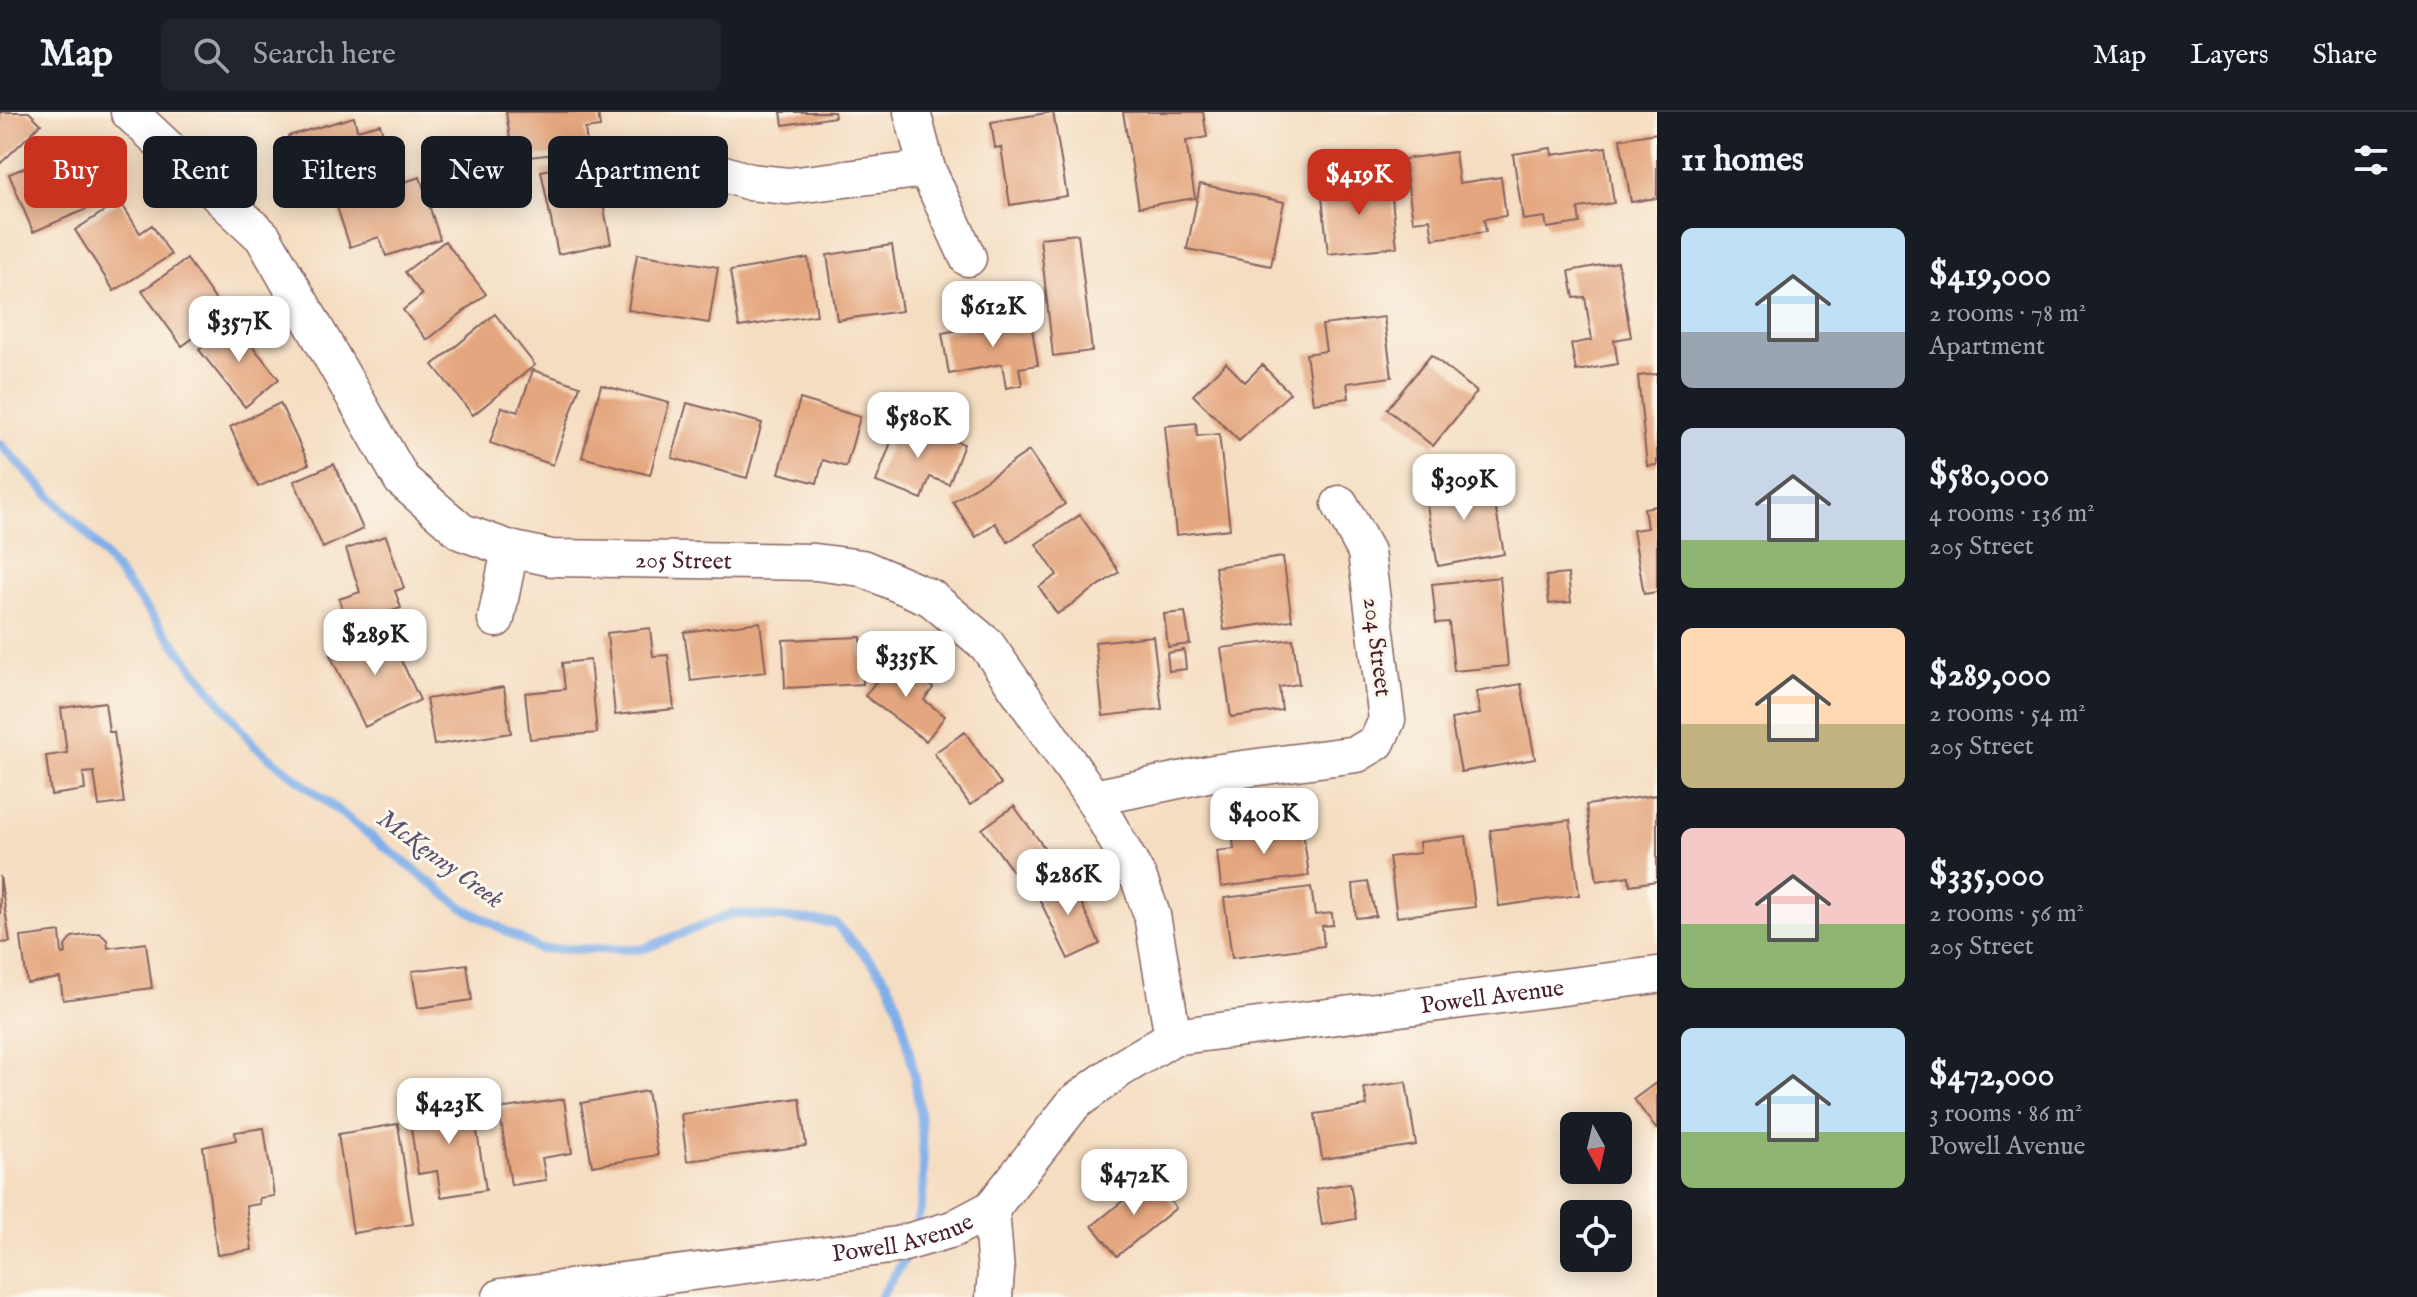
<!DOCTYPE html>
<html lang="en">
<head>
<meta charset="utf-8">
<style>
	:root { --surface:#171b24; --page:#20242c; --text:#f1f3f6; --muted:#9ea1a6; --line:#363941; --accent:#c8321e }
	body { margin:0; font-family:"IM FELL English",serif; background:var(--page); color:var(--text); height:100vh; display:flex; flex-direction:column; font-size:30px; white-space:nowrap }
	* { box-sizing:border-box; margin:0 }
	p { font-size:26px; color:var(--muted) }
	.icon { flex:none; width:44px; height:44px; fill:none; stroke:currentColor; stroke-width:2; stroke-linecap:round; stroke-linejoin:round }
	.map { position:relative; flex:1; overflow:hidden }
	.panel { display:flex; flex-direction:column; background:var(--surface); width:760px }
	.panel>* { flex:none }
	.banner { position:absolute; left:24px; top:24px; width:760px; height:72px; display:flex; gap:16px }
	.needle { width:52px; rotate:172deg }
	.fabs { position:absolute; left:1560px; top:1000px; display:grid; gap:16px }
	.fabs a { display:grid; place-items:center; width:72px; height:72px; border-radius:12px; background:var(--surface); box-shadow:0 4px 20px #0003; font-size:40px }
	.price { position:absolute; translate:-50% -68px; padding:0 18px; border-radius:16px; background:#fff; color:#222; font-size:26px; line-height:52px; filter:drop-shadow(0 2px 4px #0008) }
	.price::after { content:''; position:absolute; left:50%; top:48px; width:24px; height:18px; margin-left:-12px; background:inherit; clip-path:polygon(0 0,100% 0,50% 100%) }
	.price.active { background:var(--accent); color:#fff }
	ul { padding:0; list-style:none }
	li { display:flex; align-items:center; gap:24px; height:200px; padding:0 24px }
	li span { display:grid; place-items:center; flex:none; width:224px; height:160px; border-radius:12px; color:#555 }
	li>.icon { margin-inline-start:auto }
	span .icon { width:96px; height:96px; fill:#fffc; stroke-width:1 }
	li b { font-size:34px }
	h2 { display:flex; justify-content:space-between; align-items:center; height:96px; padding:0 24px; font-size:34px }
	.tag { padding:0 28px; border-radius:12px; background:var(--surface); box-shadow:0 4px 20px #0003; font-size:28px; line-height:72px }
	.tag.active { background:var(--accent); color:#fff }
	header { display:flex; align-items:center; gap:48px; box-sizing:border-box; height:112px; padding:0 40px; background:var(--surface); border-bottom:2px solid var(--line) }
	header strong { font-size:38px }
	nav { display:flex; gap:44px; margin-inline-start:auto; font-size:28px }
	.search { width:560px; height:72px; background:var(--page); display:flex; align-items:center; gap:20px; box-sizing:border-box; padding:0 28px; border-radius:12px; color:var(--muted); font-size:30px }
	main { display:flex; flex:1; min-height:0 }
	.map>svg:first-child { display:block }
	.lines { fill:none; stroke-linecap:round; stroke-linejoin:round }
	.stream { stroke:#7faee9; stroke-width:9 }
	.building { fill:#e4a67e }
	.street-casing { stroke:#866260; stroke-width:39 }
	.street { stroke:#fff; stroke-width:36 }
	.labels { text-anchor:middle; stroke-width:6; stroke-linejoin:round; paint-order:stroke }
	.street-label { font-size:24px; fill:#4a1f2b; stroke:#fbf7ec }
	.water-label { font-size:26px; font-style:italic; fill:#5d516e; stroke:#fbf7ec }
</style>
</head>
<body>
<header>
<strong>Map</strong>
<div class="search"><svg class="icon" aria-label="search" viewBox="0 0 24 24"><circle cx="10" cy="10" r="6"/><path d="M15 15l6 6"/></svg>Search here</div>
<nav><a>Map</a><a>Layers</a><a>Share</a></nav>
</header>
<main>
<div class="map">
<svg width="1657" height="1185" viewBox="0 0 1657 1185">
	<rect width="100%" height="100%" fill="#fbf7ec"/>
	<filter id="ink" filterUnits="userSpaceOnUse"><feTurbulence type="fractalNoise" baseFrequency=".0125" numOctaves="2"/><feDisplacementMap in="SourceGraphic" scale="16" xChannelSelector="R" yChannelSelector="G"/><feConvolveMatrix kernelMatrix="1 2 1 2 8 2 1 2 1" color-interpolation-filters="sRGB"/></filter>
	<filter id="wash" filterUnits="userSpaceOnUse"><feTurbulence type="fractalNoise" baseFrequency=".006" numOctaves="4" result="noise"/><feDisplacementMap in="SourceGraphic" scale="32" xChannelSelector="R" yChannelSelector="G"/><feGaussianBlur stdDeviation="1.8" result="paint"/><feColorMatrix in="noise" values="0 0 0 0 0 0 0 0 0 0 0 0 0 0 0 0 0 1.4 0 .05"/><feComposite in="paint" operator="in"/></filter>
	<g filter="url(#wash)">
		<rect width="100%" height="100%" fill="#f5ddc1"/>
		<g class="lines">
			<path class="stream" d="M0 332 89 424 255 634 462 795 539 837H643L733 801 835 811C850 829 882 856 891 877 912 924 934 1059 918 1106
				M881 1185 904 1148"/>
		</g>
		<g id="blocks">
			<path class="building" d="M0 0H29L41 12 0 52Z
				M506 0H598L600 15 585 17 588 38 513 47Z
				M781 0H834L835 5 783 13Z
				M1053 0 1067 84 1010 93 1001 35 995 36 991 10Z
				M1123 0H1203L1207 25 1186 29 1195 86 1139 95Z
				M354 5 357 18 380 12 394 60 324 80 317 57 299 63 288 24Z
				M1657 21V86L1631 90 1620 27Z
				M1606 35 1614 91 1578 96 1580 111 1547 116 1545 105 1523 108 1513 42 1551 36 1552 43Z
				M1455 40 1459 71 1501 65 1506 104 1484 107 1486 120 1433 127 1430 107 1413 109 1404 47Z
				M58 42 63 55 85 46 103 90 33 120 9 62Z
				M594 48 611 131 558 142 541 59Z
				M420 65 440 127 386 144 379 125 350 135 336 92Z
				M1390 68 1397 135 1328 142 1321 75Z
				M1200 72 1284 90 1271 154 1187 137Z
				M120 89 140 121 152 113 171 143 114 179 75 118Z
				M1078 122 1092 239 1053 244 1040 126Z
				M445 129 486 182 427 228 403 198 422 183 405 160Z
				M892 133 902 199 837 208 827 143Z
				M637 142 718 155 709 211 628 198Z
				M808 146 817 203 739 215 730 159Z
				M187 147 226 203 182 234 142 179Z
				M1618 150 1631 225 1614 228 1618 252 1576 259 1571 232 1592 228 1585 185 1574 186 1569 159Z
				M495 202 535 253 473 303 433 253Z
				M1030 205 1038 253 1019 256 1022 273 1006 276 1002 252 949 262 942 221Z
				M1384 205 1392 265 1347 271 1349 286 1313 291 1306 242 1326 239 1322 213Z
				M233 210 279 267 245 295 199 238Z
				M1431 243 1477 280 1433 334 1387 297Z
				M1226 251 1245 270 1262 253 1290 281 1239 329 1193 283Z
				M533 258 580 274 553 353 490 331 502 295 518 300Z
				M1657 262V353L1647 354 1638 264Z
				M601 273 669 291 650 363 582 345Z
				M800 287 860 305 846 355 823 348 817 371 779 361Z
				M280 291 309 352 258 375 230 315Z
				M687 291 762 311 747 366 672 346Z
				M899 309 964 332 949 372 930 365 922 387 876 370Z
				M1196 311 1197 324 1219 322 1230 417 1176 423 1165 314Z
				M1029 339 1065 392 1008 430 995 411 976 425 953 390Z
				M334 352 363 417 323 436 294 369Z
				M1490 366 1504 442 1438 454 1424 378Z
				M1657 394V480L1644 482 1633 418 1647 416 1644 396Z
				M1080 403 1119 460 1057 502 1039 475 1057 463 1036 432Z
				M386 424 404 476 395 479 401 496 348 514 339 487 360 480 346 437Z
				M1283 445 1292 508 1224 518 1215 455Z
				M1568 462 1571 490 1549 492 1546 464Z
				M1500 465 1508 554 1454 559 1449 510 1436 511 1432 472Z
				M1185 500 1190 532 1168 535 1164 502Z
				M760 510 766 560 691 569 684 520Z
				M386 516 420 588 365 615 330 543Z
				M650 516 653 544 668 543 674 597 615 603 607 521Z
				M1153 524 1162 597 1103 604 1095 530Z
				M861 525 863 572 785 576 783 528Z
				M1293 527 1299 572 1279 575 1282 598 1231 605 1221 536Z
				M1184 538 1186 557 1169 559 1167 541Z
				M894 546 933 576 924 588 945 604 926 629 865 584Z
				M590 548 597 621 530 627 525 581 565 577 562 551Z
				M1521 572 1535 647 1461 660 1451 607 1480 602 1476 580Z
				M504 575 511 621 434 633 426 587Z
				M105 590 109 620H114L124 691 99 694 94 660 83 661 85 678 51 683 46 644 67 641 61 596Z
				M965 620 1001 672 970 693 934 641Z
				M1657 683V769L1630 773 1629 764 1597 769 1586 693Z
				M1014 694 1059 756 1027 779 982 717Z
				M1570 708 1579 783 1499 794 1490 718Z
				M1302 711 1309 764 1221 775 1217 739 1234 737 1232 719Z
				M1466 724 1475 795 1397 805 1389 745 1420 741 1419 730Z
				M1068 762 1100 832 1068 847 1035 778Z
				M0 764 10 830 0 831Z
				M1368 770 1376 804 1356 806 1353 772Z
				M1311 775 1315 803 1332 801 1333 813 1322 814 1324 834 1232 846 1224 786Z
				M60 820 62 842 66 841 65 834 72 825 100 821 107 828 108 836 146 831 152 876 63 888 60 866 27 871 21 825Z
				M467 852 472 888 418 896 412 859Z
				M1406 970 1416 1033 1322 1047 1315 1002 1367 994 1364 976Z
				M1657 970V1018L1634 987Z
				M647 979 658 1043 592 1054 581 991Z
				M800 986 806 1034 687 1049 681 1002Z
				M472 987 486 1078 441 1085 437 1059 418 1062 408 997Z
				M564 987 572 1041 542 1046 546 1068 511 1073 499 997Z
				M398 1012 413 1112 353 1121 338 1022Z
				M264 1016 274 1084 259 1086 260 1092 246 1094 252 1138 217 1143 203 1035 236 1028 235 1020Z
				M1151 1066 1176 1096 1117 1144 1092 1114Z
				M1350 1071 1356 1107 1322 1113 1316 1077Z"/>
		</g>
	</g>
	<g filter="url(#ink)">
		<use href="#blocks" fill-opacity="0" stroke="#866260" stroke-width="2"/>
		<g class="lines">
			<defs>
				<g id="street">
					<path id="s1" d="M129 0 263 125 402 368 462 420 510 437 552 446 815 450 862 456 931 486 987 533 1093 686 1139 767 1152 803 1173 925"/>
					<path d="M912 0 927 57 968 146"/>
					<path d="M692 52 750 70 788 74 927 57"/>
					<path d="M496 507 510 437"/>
					<path d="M1093 686 1213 661 1357 642 1377 630 1387 608 1366 440 1340 392"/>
					<path d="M991 1097 996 1160 994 1185"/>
					<path id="s2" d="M501 1185 897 1133 953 1117 991 1097 1074 991 1120 957 1173 925 1657 863"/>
				</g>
			</defs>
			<use href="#street" class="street-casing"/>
			<use href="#street" class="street"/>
		</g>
	</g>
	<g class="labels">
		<g class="street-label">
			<text dy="8" stroke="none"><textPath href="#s1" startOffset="768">205 Street</textPath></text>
			<text transform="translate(1378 535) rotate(83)" y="8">204 Street</text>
			<text dy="8" stroke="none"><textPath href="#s2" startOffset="1076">Powell Avenue</textPath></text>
			<text dy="8" stroke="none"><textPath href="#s2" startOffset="406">Powell Avenue</textPath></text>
		</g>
		<g class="water-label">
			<text transform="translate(441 746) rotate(36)" y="9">McKenny Creek</text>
		</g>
	</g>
</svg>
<div class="fabs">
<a><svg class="needle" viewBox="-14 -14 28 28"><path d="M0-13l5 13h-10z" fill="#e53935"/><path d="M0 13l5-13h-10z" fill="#9ea1a6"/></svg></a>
<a><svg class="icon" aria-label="locate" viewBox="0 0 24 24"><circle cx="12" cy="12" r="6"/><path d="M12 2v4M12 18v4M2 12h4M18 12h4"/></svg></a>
</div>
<b class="price active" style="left:1359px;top:105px">$419K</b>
<b class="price" style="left:993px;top:237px">$612K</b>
<b class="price" style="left:239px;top:252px">$357K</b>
<b class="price" style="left:918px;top:348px">$580K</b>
<b class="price" style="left:1464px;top:410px">$309K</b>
<b class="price" style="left:375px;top:565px">$289K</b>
<b class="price" style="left:906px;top:587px">$335K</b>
<b class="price" style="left:1264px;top:744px">$400K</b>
<b class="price" style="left:1068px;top:805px">$286K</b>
<b class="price" style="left:449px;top:1034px">$423K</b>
<b class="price" style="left:1134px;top:1105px">$472K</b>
<div class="banner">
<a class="tag active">Buy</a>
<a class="tag">Rent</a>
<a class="tag">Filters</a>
<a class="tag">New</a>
<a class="tag">Apartment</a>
</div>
</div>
<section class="panel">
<h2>11 homes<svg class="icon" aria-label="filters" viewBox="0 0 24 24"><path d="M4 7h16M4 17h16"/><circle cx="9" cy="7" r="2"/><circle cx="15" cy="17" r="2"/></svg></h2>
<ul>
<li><span style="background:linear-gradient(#bfe0f5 65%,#9aa5b1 0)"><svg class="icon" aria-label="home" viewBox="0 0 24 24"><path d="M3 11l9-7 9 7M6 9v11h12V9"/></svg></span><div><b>$419,000</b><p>2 rooms · 78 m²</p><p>Apartment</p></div></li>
<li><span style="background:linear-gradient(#c9d6e8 70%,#8fb573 0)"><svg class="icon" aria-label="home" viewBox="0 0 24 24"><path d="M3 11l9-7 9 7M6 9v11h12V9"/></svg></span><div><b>$580,000</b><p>4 rooms · 136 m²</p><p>205 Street</p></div></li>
<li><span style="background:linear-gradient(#ffd9b3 60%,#c2b280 0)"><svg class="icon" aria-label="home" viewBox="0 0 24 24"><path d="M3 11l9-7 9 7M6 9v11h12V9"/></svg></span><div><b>$289,000</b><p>2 rooms · 54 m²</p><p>205 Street</p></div></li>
<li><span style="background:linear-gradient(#f6c9c9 60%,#8fb573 0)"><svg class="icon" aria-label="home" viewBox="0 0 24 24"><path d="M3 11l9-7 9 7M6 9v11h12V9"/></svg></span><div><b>$335,000</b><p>2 rooms · 56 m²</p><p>205 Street</p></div></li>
<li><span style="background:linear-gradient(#bfe0f5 65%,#8fb573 0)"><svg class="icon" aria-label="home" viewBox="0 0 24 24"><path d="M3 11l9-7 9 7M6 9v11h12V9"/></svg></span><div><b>$472,000</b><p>3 rooms · 86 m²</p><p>Powell Avenue</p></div></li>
</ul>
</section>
</main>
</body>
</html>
